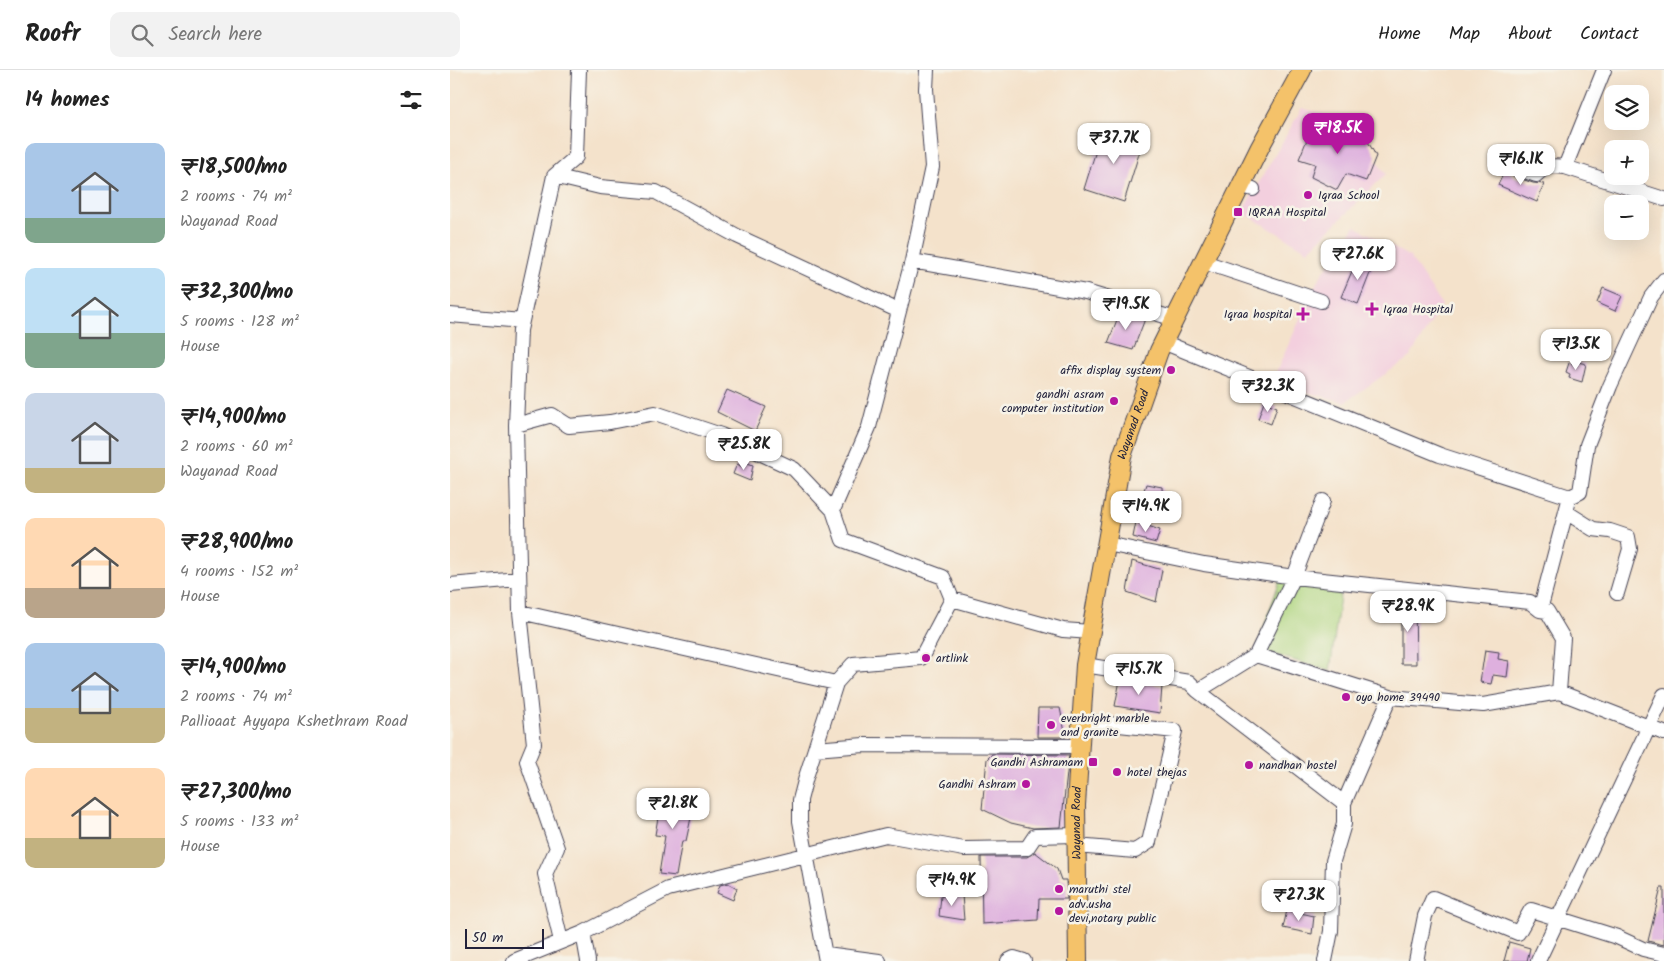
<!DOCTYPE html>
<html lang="en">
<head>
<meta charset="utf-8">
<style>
	:root { --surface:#fff; --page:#f2f2f2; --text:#222; --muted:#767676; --line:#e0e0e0; --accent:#b5179e }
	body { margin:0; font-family:Kalam,sans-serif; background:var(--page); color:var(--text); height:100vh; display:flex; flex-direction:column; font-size:19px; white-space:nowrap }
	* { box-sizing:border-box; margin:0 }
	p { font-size:16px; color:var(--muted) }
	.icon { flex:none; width:28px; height:28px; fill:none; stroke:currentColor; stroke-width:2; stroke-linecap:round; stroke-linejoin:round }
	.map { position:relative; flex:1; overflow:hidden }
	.sheet { display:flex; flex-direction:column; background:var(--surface); width:450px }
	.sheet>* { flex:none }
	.fabs { position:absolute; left:1154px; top:15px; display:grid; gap:10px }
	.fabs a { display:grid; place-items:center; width:45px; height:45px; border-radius:10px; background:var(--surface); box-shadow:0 5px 20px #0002; font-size:25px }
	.scale { position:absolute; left:15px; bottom:12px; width:79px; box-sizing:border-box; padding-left:5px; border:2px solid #22223b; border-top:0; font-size:14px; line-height:18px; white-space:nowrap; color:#22223b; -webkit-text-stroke:4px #f7f3e8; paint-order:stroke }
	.price { position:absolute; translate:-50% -42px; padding:0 11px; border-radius:10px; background:#fff; color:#222; font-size:16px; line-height:32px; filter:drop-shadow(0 1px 2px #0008) }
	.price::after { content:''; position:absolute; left:50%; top:30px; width:15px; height:11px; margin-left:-8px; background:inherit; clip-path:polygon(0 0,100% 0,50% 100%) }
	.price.on { background:var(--accent); color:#fff }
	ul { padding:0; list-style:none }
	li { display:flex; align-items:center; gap:15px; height:125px; padding:0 25px }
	li span { display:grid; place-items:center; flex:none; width:140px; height:100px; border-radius:10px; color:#555 }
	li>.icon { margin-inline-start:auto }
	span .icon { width:60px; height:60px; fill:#fffc; stroke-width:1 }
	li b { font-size:21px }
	h2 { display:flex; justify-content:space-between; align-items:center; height:60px; padding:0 25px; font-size:21px }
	header { display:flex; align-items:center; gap:30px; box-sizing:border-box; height:70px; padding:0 25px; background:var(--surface); border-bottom:1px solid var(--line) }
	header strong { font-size:24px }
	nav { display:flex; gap:28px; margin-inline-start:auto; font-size:18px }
	.search { width:350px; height:45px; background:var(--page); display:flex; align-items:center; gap:12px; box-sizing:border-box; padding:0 18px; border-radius:10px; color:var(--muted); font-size:19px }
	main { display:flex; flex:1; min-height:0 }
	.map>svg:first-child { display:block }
	.built { fill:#f3cfde }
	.green { fill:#add57f; stroke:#687c5d }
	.building { fill:#deb0de }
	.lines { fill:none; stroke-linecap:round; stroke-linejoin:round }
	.minor-casing { stroke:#423f51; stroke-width:16 }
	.major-casing { stroke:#423f51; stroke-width:20 }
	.minor { stroke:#fff; stroke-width:14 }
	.major { stroke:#f4c26a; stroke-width:18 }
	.poi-dot { fill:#b5179e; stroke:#f7f3e8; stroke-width:2 }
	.labels { text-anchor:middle; stroke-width:5; stroke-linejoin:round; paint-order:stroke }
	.poi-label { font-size:12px; fill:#22223b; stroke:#f7f3e8; text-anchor:start }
	.street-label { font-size:12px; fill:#22223b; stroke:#f7f3e8 }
</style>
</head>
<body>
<header>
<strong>Roofr</strong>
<div class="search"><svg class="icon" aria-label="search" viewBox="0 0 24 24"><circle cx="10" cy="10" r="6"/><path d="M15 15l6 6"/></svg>Search here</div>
<nav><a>Home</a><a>Map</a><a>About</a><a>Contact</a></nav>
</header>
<main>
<section class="sheet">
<h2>14 homes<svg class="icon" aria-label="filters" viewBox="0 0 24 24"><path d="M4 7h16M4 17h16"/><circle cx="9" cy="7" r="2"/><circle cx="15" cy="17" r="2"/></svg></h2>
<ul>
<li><span style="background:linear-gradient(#a9c7e8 75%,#7fa58c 0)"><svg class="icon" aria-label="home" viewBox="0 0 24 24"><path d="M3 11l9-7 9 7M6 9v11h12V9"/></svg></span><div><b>₹18,500/mo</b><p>2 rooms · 74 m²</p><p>Wayanad Road</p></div></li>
<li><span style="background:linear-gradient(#bfe0f5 65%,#7fa58c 0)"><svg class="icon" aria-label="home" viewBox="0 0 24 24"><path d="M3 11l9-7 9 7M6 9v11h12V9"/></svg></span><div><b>₹32,300/mo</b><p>5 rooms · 128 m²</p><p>House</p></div></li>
<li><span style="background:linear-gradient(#c9d6e8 75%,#c2b280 0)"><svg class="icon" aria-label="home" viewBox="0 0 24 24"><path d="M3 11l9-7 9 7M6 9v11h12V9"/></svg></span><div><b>₹14,900/mo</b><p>2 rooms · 60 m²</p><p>Wayanad Road</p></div></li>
<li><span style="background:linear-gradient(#ffd9b3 70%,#b9a48a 0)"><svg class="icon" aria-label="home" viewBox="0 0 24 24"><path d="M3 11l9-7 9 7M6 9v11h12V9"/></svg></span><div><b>₹28,900/mo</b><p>4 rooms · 152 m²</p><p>House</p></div></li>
<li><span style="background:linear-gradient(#a9c7e8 65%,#c2b280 0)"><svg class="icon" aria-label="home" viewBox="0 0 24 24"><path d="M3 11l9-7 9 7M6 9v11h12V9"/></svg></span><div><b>₹14,900/mo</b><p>2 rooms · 74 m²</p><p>Pallioaat Ayyapa Kshethram Road</p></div></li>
<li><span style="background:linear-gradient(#ffd9b3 70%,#c2b280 0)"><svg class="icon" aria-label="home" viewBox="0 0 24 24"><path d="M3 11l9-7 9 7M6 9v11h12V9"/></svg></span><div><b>₹27,300/mo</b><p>5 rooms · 133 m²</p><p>House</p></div></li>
</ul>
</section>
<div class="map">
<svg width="1214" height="891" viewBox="0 0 1214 891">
	<rect width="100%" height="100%" fill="#f7f3e8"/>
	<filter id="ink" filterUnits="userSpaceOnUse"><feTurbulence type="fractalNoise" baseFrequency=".02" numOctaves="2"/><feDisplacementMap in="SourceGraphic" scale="10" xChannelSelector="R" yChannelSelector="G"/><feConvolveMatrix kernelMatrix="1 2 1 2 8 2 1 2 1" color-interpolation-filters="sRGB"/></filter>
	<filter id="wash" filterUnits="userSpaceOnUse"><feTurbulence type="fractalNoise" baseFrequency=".0096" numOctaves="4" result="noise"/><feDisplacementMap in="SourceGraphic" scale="20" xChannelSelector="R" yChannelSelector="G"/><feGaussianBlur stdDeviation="1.12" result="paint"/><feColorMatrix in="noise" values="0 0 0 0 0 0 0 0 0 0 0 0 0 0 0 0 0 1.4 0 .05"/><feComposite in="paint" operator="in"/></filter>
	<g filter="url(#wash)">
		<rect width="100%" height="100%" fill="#f4e2cb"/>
		<path class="built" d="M852 38 896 50 936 104 858 181 792 142Z
			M905 156 960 187 992 235 960 287 895 332 821 313 868 210Z"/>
		<path class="green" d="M831 507 891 519 880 601 806 579Z"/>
		<g id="blocks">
			<path class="building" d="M863 55 875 60 878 56 889 60 902 55 912 61 926 86 916 111 896 104 887 120 861 107 865 94 849 89Z
				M653 58 693 71 674 132 634 119Z
				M1056 98 1063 106 1083 113 1094 114 1087 132 1048 115Z
				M908 187 924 193 908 234 891 227Z
				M1153 218 1172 226 1165 241 1147 233Z
				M670 242 695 249 683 280 658 273Z
				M1124 291 1136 294 1132 312 1119 308 1120 304 1116 302 1119 293 1123 294Z
				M277 320 316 337 305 361 267 342Z
				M814 332 827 337 821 354 808 349Z
				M295 392 303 395 300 411 283 404 287 394 293 397Z
				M696 414 712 417 713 442 689 436Z
				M686 452 710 460 706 473 683 467Z
				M682 491 712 500 706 532 677 522Z
				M951 532H965L966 594H951Z
				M1035 580 1049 582 1048 589 1059 591 1057 607 1043 605 1041 614 1030 612Z
				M670 610 712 616 710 643 665 636Z
				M588 638H610L616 667H587Z
				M542 684 619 685 611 757 583 758 561 753 532 739 537 689Z
				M212 724 245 729 236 771H232L226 806 209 804 215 766 205 765Z
				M585 782 607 799 611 810H616L617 829H589L588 850 532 854 531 787H577Z
				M278 813 287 818 283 830 267 823 270 815Z
				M1211 818H1214V875L1198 871Z
				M512 825 514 850 489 846 491 826Z
				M837 840 864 846 862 864 833 858Z
				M1059 872 1080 878 1077 891H1054Z"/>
		</g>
	</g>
	<g filter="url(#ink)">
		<use href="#blocks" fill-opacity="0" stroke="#423f51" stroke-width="1"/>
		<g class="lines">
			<defs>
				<path id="minor" d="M1154 0 1115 97 1214 129
					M1066 98 1086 105C1096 96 1101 95 1115 97
					M104 106 150 117 206 122 287 166 449 241
					M793 112 796 117 803 119
					M462 191 636 222 725 249
					M754 192 871 231
					M0 245 72 251
					M713 272 990 385 1120 427 1130 422 1137 375 1160 316 1201 227 1214 210
					M66 355 102 345 119 356 160 352 205 343 271 365 344 399 383 440 393 470 493 507 502 529
					M873 431 844 507 806 585 748 621 894 733
					M383 440 419 357 462 191 482 97 476 19 477 0
					M1116 442 1143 459 1160 461 1178 467 1180 479 1167 523
					M657 474 754 494 844 507 1080 532 1090 540 1097 541 1113 568 1109 622 1214 663
					M0 515 69 509
					M1090 540 1118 434
					M70 542 386 613
					M806 585 940 627 1033 635 1109 622
					M635 595 739 612 748 621
					M365 679 414 675 630 676
					M626 776 685 781 699 772 725 661 632 651
					M133 863 218 819 436 765 514 779 577 778 585 766 626 765
					M111 871 95 804 107 778 77 691 84 674 70 542 66 355 70 260 104 106 126 87 129 0
					M376 884 429 891
					M64 891 133 863 138 891
					M376 891 350 751V730L356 707 386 613 403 594 471 588 502 529 613 560 641 562
					M558 891 564 888 574 891
					M875 891 881 861 883 791 894 754V733L940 627
					M966 891 975 846 983 828 1068 863 1081 840 1167 867 1193 879 1214 884
					M1088 891 1214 625"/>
				<g id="major">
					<path id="s1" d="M628 891 626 735 635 595 672 386 709 281 810 77 852 0"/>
				</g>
			</defs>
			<use href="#minor" class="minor-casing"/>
			<use href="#major" class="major-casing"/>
			<use href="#minor" class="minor"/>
			<use href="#major" class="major"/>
		</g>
	</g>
	<g class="poi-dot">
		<circle cx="858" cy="125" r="5"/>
		<rect x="783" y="137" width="10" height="10" rx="2.5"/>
		<path d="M919.5 231.5h5v5h5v5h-5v5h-5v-5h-5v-5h5z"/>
		<path d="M850.5 236.5h5v5h5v5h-5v5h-5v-5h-5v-5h5z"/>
		<circle cx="721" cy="300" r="5"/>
		<circle cx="664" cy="331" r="5"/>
		<circle cx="476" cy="588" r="5"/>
		<circle cx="896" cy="627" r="5"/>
		<circle cx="601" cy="655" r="5"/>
		<rect x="638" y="687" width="10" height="10" rx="2.5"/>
		<circle cx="799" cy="695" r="5"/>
		<circle cx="667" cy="702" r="5"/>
		<circle cx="576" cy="714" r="5"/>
		<circle cx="609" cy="819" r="5"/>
		<circle cx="609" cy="841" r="5"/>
	</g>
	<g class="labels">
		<g class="poi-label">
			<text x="868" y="129">Iqraa School</text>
			<text x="798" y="146">IQRAA Hospital</text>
			<text x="933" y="243">Iqraa Hospital</text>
			<text x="842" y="248" text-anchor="end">Iqraa hospital</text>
			<text x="711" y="304" text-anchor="end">affix display system</text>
			<text x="654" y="328" text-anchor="end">gandhi asram<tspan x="654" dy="14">computer institution</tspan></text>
			<text x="486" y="592">artlink</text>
			<text x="906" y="631">oyo home 39490</text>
			<text x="611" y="652">everbright marble<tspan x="611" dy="14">and granite</tspan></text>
			<text x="633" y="696" text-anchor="end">Gandhi Ashramam</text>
			<text x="809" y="699">nandhan hostel</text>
			<text x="677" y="706">hotel thejas</text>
			<text x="566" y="718" text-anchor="end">Gandhi Ashram</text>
			<text x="619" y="823">maruthi stel</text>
			<text x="619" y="838">adv.usha<tspan x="619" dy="14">devi,notary public</tspan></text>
		</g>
		<g class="street-label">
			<text dy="4" stroke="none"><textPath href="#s1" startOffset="542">Wayanad Road</textPath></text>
			<text dy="4" stroke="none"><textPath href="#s1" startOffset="138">Wayanad Road</textPath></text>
		</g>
	</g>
</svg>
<div class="fabs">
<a><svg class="icon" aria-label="layers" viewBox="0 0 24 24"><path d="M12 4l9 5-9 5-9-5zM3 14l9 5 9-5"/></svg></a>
<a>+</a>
<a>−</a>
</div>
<div class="scale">50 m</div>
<b class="price on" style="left:888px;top:85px">₹18.5K</b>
<b class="price" style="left:664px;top:95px">₹37.7K</b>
<b class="price" style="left:1071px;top:116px">₹16.1K</b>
<b class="price" style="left:908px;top:211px">₹27.6K</b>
<b class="price" style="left:676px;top:261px">₹19.5K</b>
<b class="price" style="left:1126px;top:301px">₹13.5K</b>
<b class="price" style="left:818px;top:343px">₹32.3K</b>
<b class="price" style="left:294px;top:401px">₹25.8K</b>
<b class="price" style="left:696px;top:463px">₹14.9K</b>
<b class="price" style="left:958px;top:563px">₹28.9K</b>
<b class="price" style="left:689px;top:626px">₹15.7K</b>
<b class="price" style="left:223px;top:760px">₹21.8K</b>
<b class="price" style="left:502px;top:837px">₹14.9K</b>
<b class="price" style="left:849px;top:852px">₹27.3K</b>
</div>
</main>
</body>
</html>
